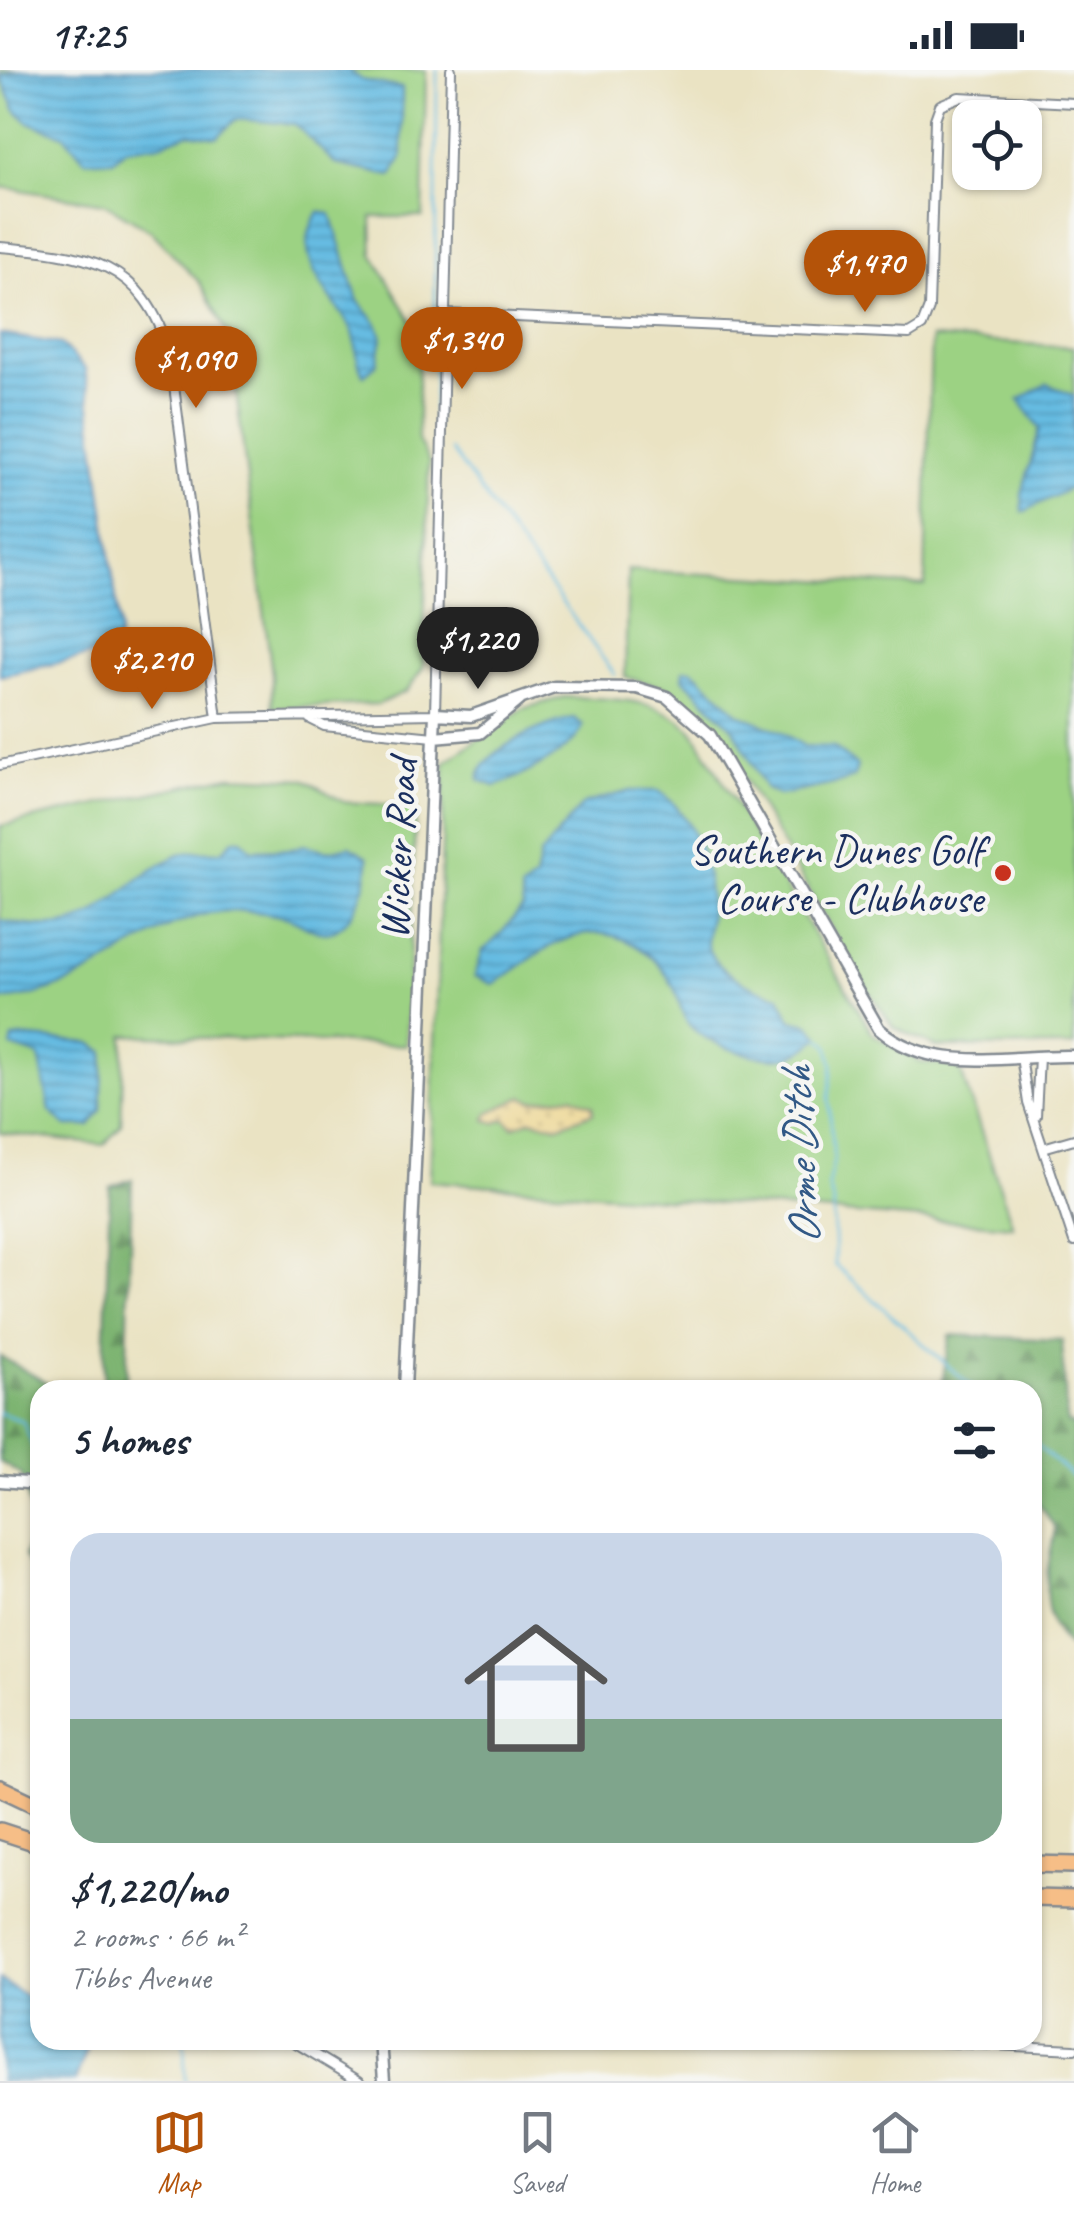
<!DOCTYPE html>
<html lang="en">
<head>
<meta charset="utf-8">
<style>
	:root { --surface:#fff; --page:#f6f6f7; --text:#1f2937; --muted:#747a83; --line:#e0e1e3; --accent:#b45309 }
	body { margin:0; font-family:Caveat,sans-serif; background:var(--page); color:var(--text); height:100vh; display:flex; flex-direction:column; font-size:38px; white-space:nowrap }
	* { box-sizing:border-box; margin:0 }
	p { font-size:32px; color:var(--muted) }
	.icon { flex:none; width:55px; height:55px; fill:none; stroke:currentColor; stroke-width:2; stroke-linecap:round; stroke-linejoin:round }
	.map { position:relative; flex:1; overflow:hidden }
	.details { position:absolute; left:30px; top:1310px; width:1012px; height:670px; display:flex; flex-direction:column; background:var(--surface); border-radius:30px; box-shadow:0 2px 8px #0004 }
	.details>* { flex:none }
	.tools { position:absolute; left:952px; top:30px; display:grid; gap:20px }
	.tools a { display:grid; place-items:center; width:90px; height:90px; border-radius:20px; background:var(--surface); box-shadow:0 2px 8px #0004; font-size:50px }
	.price { position:absolute; translate:-50% -85px; padding:0 22px; border-radius:35px; background:var(--accent); color:#fff; font-size:32px; line-height:65px; filter:drop-shadow(0 2px 5px #0008) }
	.price::after { content:''; position:absolute; left:50%; top:60px; width:30px; height:22px; margin-left:-15px; background:inherit; clip-path:polygon(0 0,100% 0,50% 100%) }
	.price.current { background:#222; color:#fff }
	ul { padding:0; list-style:none }
	li { display:grid; align-content:center; gap:20px; height:530px; padding:0 40px }
	li+li { border-top:2px solid var(--line) }
	li span { display:grid; place-items:center; height:310px; border-radius:30px; color:#555 }
	li>.icon { margin-inline-start:auto }
	span .icon { width:180px; height:180px; fill:#fffc; stroke-width:1 }
	li b { font-size:42px }
	h2 { display:flex; justify-content:space-between; align-items:center; height:120px; padding:0 40px; font-size:42px }
	.status { display:flex; justify-content:space-between; align-items:center; height:70px; padding:0 50px; background:var(--surface); direction:ltr }
	.status svg { height:28px; fill:currentColor }
	.tabs { display:flex; justify-content:space-around; align-items:center; height:140px; border-top:2px solid var(--line); background:var(--surface); font-size:28px; color:var(--muted) }
	.tabs a { display:grid; justify-items:center; gap:5px }
	.tabs .current { color:var(--accent) }
	.map>svg:first-child { display:block }
	.grass { fill:#9cd283; stroke:#5c8070; stroke-width:2.5 }
	.forest { fill:url(#forest-firs); stroke:#4c7268; stroke-width:2.5 }
	.sand { fill:url(#sand-dots); stroke:#84847e; stroke-width:2.5 }
	.water { fill:url(#water-rules); stroke:#4076a0; stroke-width:2.5 }
	.lines { fill:none; stroke-linecap:round; stroke-linejoin:round }
	.stream { stroke:#66bce2; stroke-width:2.5 }
	.minor-casing { stroke:#828990; stroke-width:12 }
	.tertiary-casing { stroke:#828990; stroke-width:15 }
	.motorway-casing { stroke:#828990; stroke-width:20 }
	.minor { stroke:#fff; stroke-width:8 }
	.tertiary { stroke:#fff; stroke-width:10 }
	.motorway { stroke:#f6be87; stroke-width:15 }
	.poi-dot { fill:#c8321e; stroke:#f6f6f2; stroke-width:4 }
	.labels { text-anchor:middle; stroke-width:9; stroke-linejoin:round; paint-order:stroke }
	.street-label { font-size:42px; fill:#1b2f5e; stroke:#f6f6f2 }
	.poi-label { font-size:42px; fill:#1b2f5e; stroke:#f6f6f2; text-anchor:end }
	.water-label { font-size:45px; font-style:italic; fill:#325986; stroke:#f6f6f2 }
</style>
</head>
<body>
<div class="status"><b>17:25</b><svg viewBox="0 0 49 12"><path d="M0 12V9h3v3zM5 12V6h3v6zM10 12V3h3v9zM15 12V0h3v12zM26 1h20v11H26zM47 4h2v5h-2z"/></svg></div>
<div class="map">
<svg width="1074" height="2011" viewBox="0 0 1074 2011">
	<defs>
		<pattern id="forest-firs" width="22" height="20" patternUnits="userSpaceOnUse" patternTransform="scale(2.5)"><rect width="22" height="20" fill="#7db471"/><path d="M5 1l3.5 6h-7zM16 11l3.5 6h-7z" fill="#669360"/></pattern>
		<pattern id="sand-dots" width="8" height="8" patternUnits="userSpaceOnUse" patternTransform="scale(2.5)"><rect width="8" height="8" fill="#eeda9e"/><path d="M2 2h.1M6 6h.1" fill="none" stroke="#ccbb8a" stroke-width="1.8" stroke-linecap="round"/></pattern>
		<pattern id="water-rules" width="6" height="5" patternUnits="userSpaceOnUse" patternTransform="scale(2.5)"><rect width="6" height="5" fill="#66bce2"/><path d="M0 2.5h6" fill="none" stroke="#5399ba"/></pattern>
	</defs>
	<rect width="100%" height="100%" fill="#f6f6f2"/>
	<filter id="ink" filterUnits="userSpaceOnUse"><feTurbulence type="fractalNoise" baseFrequency=".01" numOctaves="2"/><feDisplacementMap in="SourceGraphic" scale="20" xChannelSelector="R" yChannelSelector="G"/><feConvolveMatrix kernelMatrix="1 2 1 2 8 2 1 2 1" color-interpolation-filters="sRGB"/></filter>
	<filter id="wash" filterUnits="userSpaceOnUse"><feTurbulence type="fractalNoise" baseFrequency=".0048" numOctaves="4" result="noise"/><feDisplacementMap in="SourceGraphic" scale="40" xChannelSelector="R" yChannelSelector="G"/><feGaussianBlur stdDeviation="2.25" result="paint"/><feColorMatrix in="noise" values="0 0 0 0 0 0 0 0 0 0 0 0 0 0 0 0 0 1.4 0 .05"/><feComposite in="paint" operator="in"/></filter>
	<g filter="url(#wash)">
		<rect width="100%" height="100%" fill="#eae3c3"/>
		<path class="grass" d="M0 0H426L423 147H372L373 185 418 262V370L429 392 423 598 407 621 379 634 272 638V604L229 266 200 213 151 161 104 133 0 117Z
			M931 268 1074 277V976L936 977 893 957 857 904 713 654 666 618 625 607 628 500 925 516Z
			M564 627C611 629 657 626 693 661L873 964 920 992 959 996 1013 1156 430 1111 445 692 522 639Z
			M230 706 304 709 344 732 416 736 406 975 124 965 121 1055 104 1075 0 1063V756Z"/>
		<path class="forest" d="M132 1109 126 1320H103L110 1117Z
			M950 1265 1062 1270 1067 1353 1074 1355V1581C1034 1550 1047 1502 1055 1458L1033 1425 1032 1320H941Z
			M0 1286 59 1320H40V1516L24 1486 34 1456 22 1405 0 1392Z"/>
		<path class="sand" d="M572 1026 592 1035 593 1043 557 1056 531 1050 513 1057 505 1049 496 1053 486 1050 488 1043 523 1027 533 1031Z"/>
		<path class="water" d="M23 0H348L362 10 402 18V87L392 106 336 94 295 54 236 49 217 67 189 63 160 74 125 79 113 90H85L64 65 28 52 15 39 0 5Z
			M319 142 331 144 358 231 377 254 382 267 377 294 364 305C354 291 359 275 352 260 331 222 287 187 319 142Z
			M0 264 61 274 85 299 120 559 118 571 102 583 0 606Z
			M1047 314 1074 326V416L1023 442 1022 424 1040 358 1019 330Z
			M684 600H693L739 644 782 662 804 676 834 677 857 696 854 707C849 712 791 723 779 725L766 719 734 659 683 608Z
			M574 648 583 655C577 680 519 708 495 716L479 710C479 681 548 652 574 648Z
			M630 721H659C696 748 710 797 710 843 710 853 705 865 707 874 712 901 756 921 780 926L791 950 808 954 820 967C815 971 805 980 798 983 773 997 705 976 688 953 681 944 680 929 674 918 658 884 619 856 580 865 547 872 521 897 493 914L475 906 483 880C496 873 511 850 523 838L521 820 535 809 540 785 583 734Z
			M234 769H241L252 780 292 779 304 775 328 781 350 776 368 787C369 810 357 849 334 860 316 869 302 850 285 847 261 841 234 838 209 843 130 861 92 923 0 930V850C100 875 103 821 177 786 193 778 205 784 222 781Z
			M20 967 91 973 104 982 101 1040 90 1056H66L50 1041 39 986 11 977 13 969Z
			M0 1910 40 1935V1970H91L75 2011H0Z"/>
		<g class="lines">
			<path class="stream" d="M434 356 437 0
				M451 380 615 605
				M820 967 828 975 833 994 829 1028 834 1090 828 1115 833 1132 835 1195 975 1320
				M0 1343 23 1351 40 1394
				M1032 1371 1074 1408
				M184 1970 185 2011"/>
		</g>
	</g>
	<g filter="url(#ink)">
		<g class="lines">
			<defs>
				<path id="minor" d="M0 177C85 184 144 190 170 285L217 648
					M445 244 909 264 922 256 929 238 935 49 940 35 959 27 1074 33
					M310 649 324 656 434 667
					M0 695 217 648 435 644 451 0
					M1021 987 1028 1033 1074 1172
					M1036 1046 1039 987
					M1043 1078 1074 1069
					M291 1970 359 2011
					M895 1970 1074 1979"/>
				<path id="tertiary" d="M434 667 480 663 520 630
					M405 1320 435 644 471 646 554 617 637 618 667 627 710 665 879 959C934 1006 1008 984 1074 986
					M0 1411 40 1414
					M381 1970 384 2011"/>
				<path id="motorway" d="M0 1718 40 1737
					M0 1761 40 1774
					M1032 1794 1074 1795
					M1032 1828 1074 1829"/>
			</defs>
			<use href="#minor" class="minor-casing"/>
			<use href="#tertiary" class="tertiary-casing"/>
			<use href="#motorway" class="motorway-casing"/>
			<use href="#minor" class="minor"/>
			<use href="#tertiary" class="tertiary"/>
			<use href="#motorway" class="motorway"/>
		</g>
	</g>
	<circle class="poi-dot" cx="1003" cy="803" r="10"/>
	<g class="labels">
		<g class="street-label">
			<text transform="translate(397 779) rotate(-87)" y="15">Wicker Road</text>
		</g>
		<g class="poi-label">
			<text x="983" y="794">Southern Dunes Golf<tspan x="983" dy="48">Course - Clubhouse</tspan></text>
		</g>
		<g class="water-label">
			<text transform="translate(799 1086) rotate(-93)" y="16">Orme Ditch</text>
		</g>
	</g>
</svg>
<div class="tools">
<a><svg class="icon" aria-label="locate" viewBox="0 0 24 24"><circle cx="12" cy="12" r="6"/><path d="M12 2v4M12 18v4M2 12h4M18 12h4"/></svg></a>
</div>
<b class="price" style="left:865px;top:245px">$1,470</b>
<b class="price" style="left:462px;top:322px">$1,340</b>
<b class="price" style="left:196px;top:341px">$1,090</b>
<b class="price current" style="left:478px;top:622px">$1,220</b>
<b class="price" style="left:152px;top:642px">$2,210</b>
<section class="details">
<h2>5 homes<svg class="icon" aria-label="filters" viewBox="0 0 24 24"><path d="M4 7h16M4 17h16"/><circle cx="9" cy="7" r="2"/><circle cx="15" cy="17" r="2"/></svg></h2>
<ul>
<li><span style="background:linear-gradient(#c9d6e8 60%,#7fa58c 0)"><svg class="icon" aria-label="home" viewBox="0 0 24 24"><path d="M3 11l9-7 9 7M6 9v11h12V9"/></svg></span><div><b>$1,220/mo</b><p>2 rooms · 66 m²</p><p>Tibbs Avenue</p></div></li>
</ul>
</section>
</div>
<nav class="tabs">
<a class="current"><svg class="icon" aria-label="map" viewBox="0 0 24 24"><path d="M3 6l6-2 6 2 6-2v14l-6 2-6-2-6 2zM9 4v14M15 6v14"/></svg>Map</a>
<a><svg class="icon" aria-label="saved" viewBox="0 0 24 24"><path d="M7 4h10v16l-5-4-5 4z"/></svg>Saved</a>
<a><svg class="icon" aria-label="home" viewBox="0 0 24 24"><path d="M3 11l9-7 9 7M6 9v11h12V9"/></svg>Home</a>
</nav>
</body>
</html>
